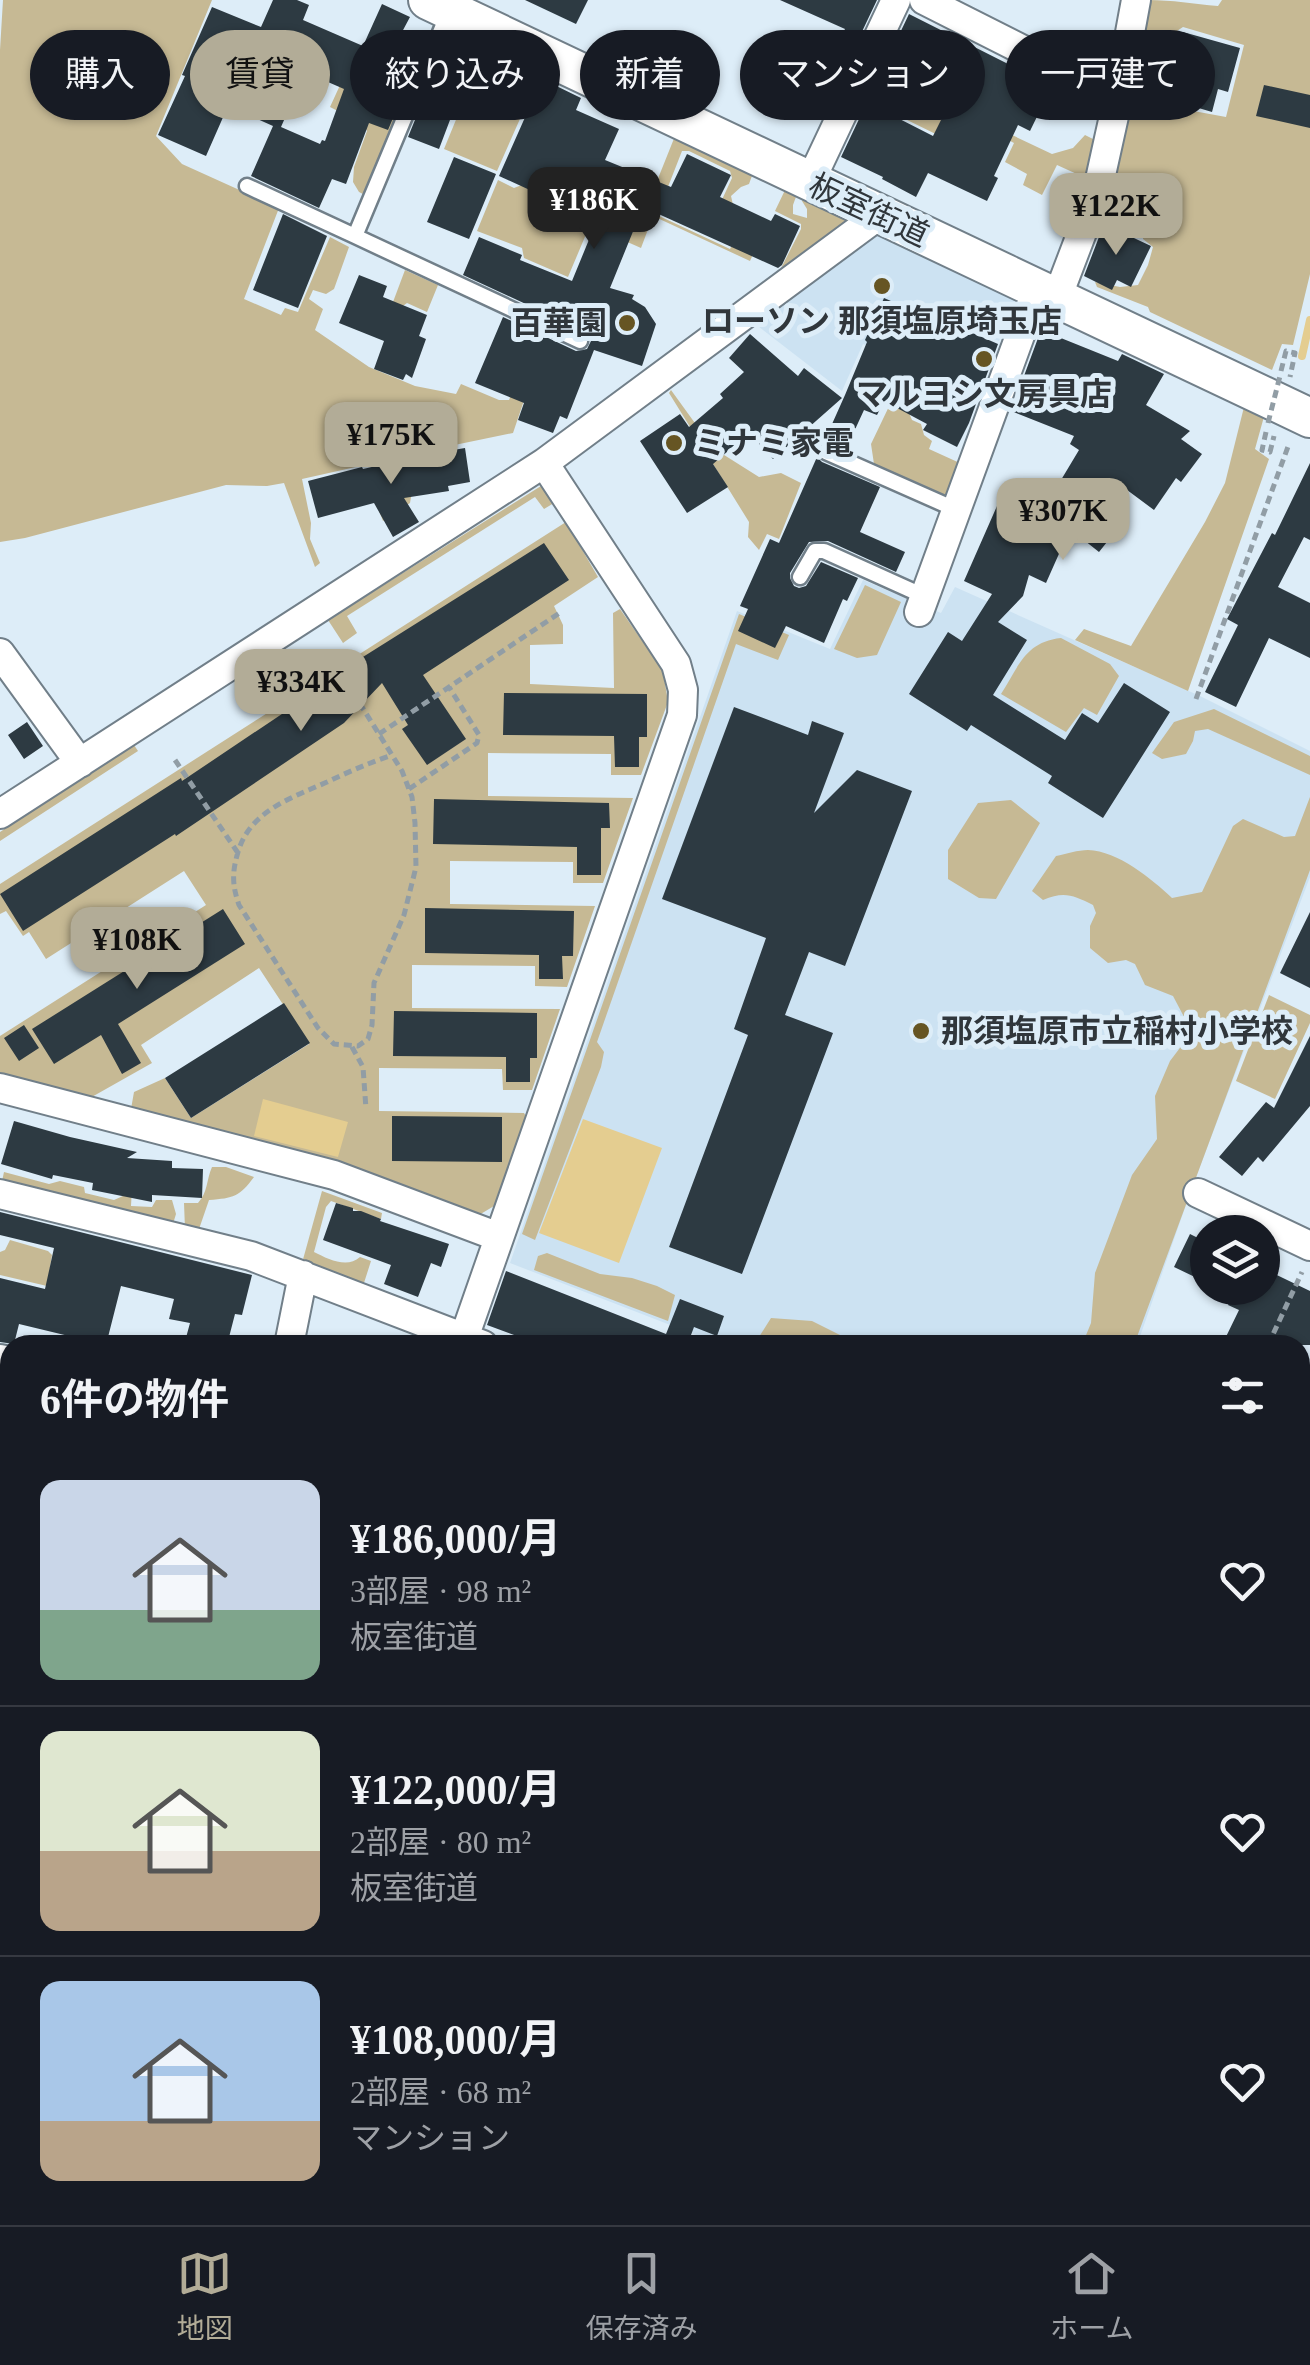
<!DOCTYPE html>
<html lang="ja">
<head>
<meta charset="utf-8">
<style>
	:root { --surface:#171b24; --page:#242831; --text:#f1f3f6; --muted:#9ea1a6; --line:#363941; --accent:#b2ac97 }
	body { margin:0; font-family:"Times New Roman","Noto Sans JP",serif; background:var(--page); color:var(--text); height:100vh; display:flex; flex-direction:column; font-size:38px; white-space:nowrap }
	* { box-sizing:border-box; margin:0 }
	p { font-size:32px; color:var(--muted) }
	.icon { flex:none; width:55px; height:55px; fill:none; stroke:currentColor; stroke-width:2; stroke-linecap:round; stroke-linejoin:round }
	.map { position:relative; flex:1; overflow:hidden }
	.drawer { position:absolute; left:0px; top:1335px; width:1310px; height:890px; display:flex; flex-direction:column; background:var(--surface); border-radius:30px 30px 0 0; box-shadow:0 2px 8px #0004 }
	.drawer>* { flex:none }
	.guide { position:absolute; left:30px; top:30px; width:1250px; height:90px; display:flex; gap:20px }
	.tools { position:absolute; left:1190px; top:1215px; display:grid; gap:20px }
	.tools a { display:grid; place-items:center; width:90px; height:90px; border-radius:50%; background:var(--surface); box-shadow:0 2px 8px #0004; font-size:50px }
	.price { position:absolute; translate:-50% -85px; padding:0 22px; border-radius:20px; background:var(--accent); color:#111; font-size:32px; line-height:65px; filter:drop-shadow(0 2px 5px #0008) }
	.price::after { content:''; position:absolute; left:50%; top:60px; width:30px; height:22px; margin-left:-15px; background:inherit; clip-path:polygon(0 0,100% 0,50% 100%) }
	.price.selected { background:#222; color:#fff }
	ul { padding:0; list-style:none }
	li { display:flex; align-items:center; gap:30px; height:250px; padding:0 40px }
	li+li { border-top:2px solid var(--line) }
	li span { display:grid; place-items:center; flex:none; width:280px; height:200px; border-radius:20px; color:#555 }
	li>.icon { margin-inline-start:auto }
	span .icon { width:120px; height:120px; fill:#fffc; stroke-width:1 }
	li b { font-size:42px }
	h2 { display:flex; justify-content:space-between; align-items:center; height:120px; padding:0 40px; font-size:42px }
	.pill { padding:0 35px; border-radius:45px; background:var(--surface); box-shadow:0 2px 8px #0004; font-size:35px; line-height:90px }
	.pill.selected { background:var(--accent); color:#111 }
	.tabs { display:flex; justify-content:space-around; align-items:center; height:140px; border-top:2px solid var(--line); background:var(--surface); font-size:28px; color:var(--muted) }
	.tabs a { display:grid; justify-items:center; gap:5px }
	.tabs .selected { color:var(--accent) }
	.map>svg:first-child { display:block }
	.built { fill:#cce2f2 }
	.green { fill:#c6b994 }
	.water { fill:#e4cd90 }
	.lines { fill:none; stroke-linecap:round; stroke-linejoin:round }
	.stream { stroke:#e4cd90; stroke-width:8 }
	.building { fill:#2d3a42; fill-rule:evenodd }
	.service-casing { stroke:#717f89; stroke-width:19 }
	.minor-casing { stroke:#717f89; stroke-width:32 }
	.tertiary-casing { stroke:#717f89; stroke-width:38 }
	.secondary-casing { stroke:#717f89; stroke-width:42 }
	.path { stroke:#919da5; stroke-width:5; stroke-dasharray:8 5; stroke-linecap:butt }
	.service { stroke:#fff; stroke-width:14 }
	.minor { stroke:#fff; stroke-width:28 }
	.tertiary { stroke:#fff; stroke-width:32 }
	.secondary { stroke:#fff; stroke-width:38 }
	.path-bridge { stroke:#919da5; stroke-width:5; stroke-dasharray:8 5; stroke-linecap:butt }
	.poi-dot { fill:#665523; stroke:#ddedf8; stroke-width:4 }
	.labels { text-anchor:middle; stroke-width:10; stroke-linejoin:round; paint-order:stroke }
	.street-label { font-size:32px; fill:#30363b; stroke:#ddedf8 }
	.poi-label { font-size:32px; font-weight:bold; fill:#30363b; stroke:#ddedf8 }
</style>
</head>
<body>
<div class="map">
<svg width="1310" height="2225" viewBox="0 0 1310 2225">
	<rect width="100%" height="100%" fill="#ddedf8"/>
	<path class="built" d="M879 234 1017 297 999 341 957 325 934 375 863 344 842 391 754 323Z
		M863 580 941 613 955 587 1200 696 1310 751V877L1193 1185 1137 1345H722L510 1263 737 611 830 649Z"/>
	<path class="green" d="M3 0H212L156 136 182 164 279 208 244 299 281 315 285 308 298 312 330 237 349 247 334 289 326 294 313 290 309 299 323 309 315 330 369 367 415 386 456 394 461 384 499 400H509L533 343 542 347 513 433 416 453 410 466 413 486 410 503 383 521 379 511 397 499 387 460 302 479 311 523 310 539 320 563 315 567 284 483 267 486 226 485 25 538 0 542V50Z
		M1148 0C1172 0 1194 4 1218 6L1222 0H1310V274L1293 345 1282 344 1272 370 1150 312 1148 307 1097 287 1095 282 1120 287 1138 285 1148 265 1153 247 1143 239V230L1104 212 1128 99 1226 117 1244 45 1183 27 1154 46 1146 48 1142 44Z
		M487 44 542 69 497 171 444 149Z
		M402 71 414 76 365 195 359 192 353 182 354 167 367 131 363 124 330 107 341 83Z
		M910 79 948 98 944 106 964 117 952 142 903 118 914 93 906 86Z
		M991 125 1052 154 1073 148 1085 135 1097 141 1090 180 1057 165 1042 195 1023 185 1027 174 1005 162 1014 143 984 127Z
		M675 136 753 173 749 184 741 187 731 196 734 209 720 204 732 178 730 171 689 151H682L657 215 730 249 740 231 760 239 750 261 653 216 641 248 598 229 587 232 568 277 524 258 522 248 477 231 498 180 514 188 527 183 539 188 542 206 577 224 588 215 629 233 637 231Z
		M786 188 797 194 793 205V214L807 218V209L802 201 804 197 850 218V222L779 272 801 229V224L775 211Z
		M405 270 438 285 427 312 407 303 387 318Z
		M671 390 713 448 759 477 781 473 801 483 779 539 767 534 759 550 748 537 749 522 669 393Z
		M894 396 909 413 912 420 921 424 924 435 932 441 929 449 962 464 947 498 874 464 871 444Z
		M1244 407 1265 413 1255 449 1269 459 1188 691 1075 640 1084 629 1131 646 1205 522 1225 483Z
		M541 486 554 503 544 509 535 497 347 616 357 633 343 643 328 620Z
		M566 522 598 577 554 606 563 625V644L530 645V684L614 688 613 613 620 609 663 671 668 702 641 775H611V754L488 753V796L633 798 603 883H573V862L450 861V904L595 906 567 987 535 986V966L412 965V1008L560 1009 532 1090H503L502 1069 379 1068V1111L524 1113 527 1118 494 1206 479 1215 349 1165 131 1109 134 1092 165 1078 191 1118 309 1044 259 968 141 1045 152 1063 90 1098 0 1074V1036L206 905 184 871 46 959 29 932 23 936 6 911 0 914V884Z
		M865 585 901 602 877 655 857 658 834 649Z
		M739 614 789 635 778 660 736 644 597 1042 604 1052 601 1067 535 1240 522 1234Z
		M1061 638 1110 664 1119 676 1097 715 1084 708 1066 732 1001 694C1019 666 1025 642 1061 638Z
		M1214 709 1310 756V775L1208 729 1195 731 1193 741 1186 754 1162 759 1152 753 1174 722Z
		M134 745 138 751 0 841V832Z
		M1310 797V870L1134 1345H1082L1091 1323 1095 1273 1132 1175 1157 1139 1155 1096 1170 1061 1192 1032 1173 996 1145 985 1135 964 1126 960 1108 963 1090 948V926L1096 913 1093 905C1073 895 1064 891 1043 900L1032 891 1056 856C1066 854 1078 850 1088 850 1118 851 1152 879 1172 898L1202 892 1233 826 1243 819 1284 837 1295 836Z
		M1011 800 1040 823 996 899 979 898 948 879V850L978 803Z
		M1269 995 1310 1015V1023L1275 1099 1236 1081Z
		M212 1167H226L254 1177C239 1197 234 1198 209 1200L198 1232 185 1229 184 1203H198C208 1192 206 1181 212 1167Z
		M133 1169 131 1206 152 1207 156 1200H172L176 1214 172 1227 118 1214 101 1204 91 1208 1 1186 4 1172 49 1184 60 1181 84 1187 85 1193 114 1200 123 1196Z
		M322 1191 382 1213 381 1219 331 1201 326 1207 314 1252C328 1259 347 1269 360 1257L371 1261 363 1286 302 1263Z
		M10 1240 48 1251 52 1255 47 1286 0 1275V1252L5 1250Z
		M547 1253 600 1274 632 1278 657 1286 675 1295 668 1321 534 1270 538 1256Z
		M771 1318 812 1321 860 1345H754Z
		M0 1684 10 1685V2006L0 2005Z"/>
	<path class="water" d="M263 1099 348 1122 338 1157 254 1136Z
		M583 1119 662 1148 619 1263 539 1233Z"/>
	<g class="lines">
		<path class="stream" d="M1302 356 1310 320"/>
	</g>
	<path class="building" d="M273 0H297L309 5 303 20 363 46 382 4 410 17 402 32 425 41 388 130 369 123 346 184 332 179 319 208 251 176 273 126 228 106 206 156 158 135 185 76 182 75 212 7 261 27ZM305 72 344 89 325 141 322 140 320 144 281 127Z
		M525 0H588L576 24Z
		M780 0H877L830 99 812 91 845 29Z
		M909 14 1052 86 1030 131 1018 125 994 176 998 178 987 201 928 173 916 197 882 179 883 177 841 157ZM899 74 906 77 907 75 952 98 933 136 882 110Z
		M1183 32 1240 48 1228 92 1218 89 1212 112 1155 95 1161 74 1170 76Z
		M444 49 464 57 459 71 467 75 439 149 408 137Z
		M542 79 581 98 576 110 619 129 605 160 671 187 687 154 731 175 720 197 771 221 775 214 800 226 782 265 778 268 643 207 610 288 634 295 632 299 645 307 656 324 642 366 594 350 567 419 560 416 553 433 518 420 524 403 475 383 503 317 576 351 587 349 591 341 589 336 584 331 463 275 479 237 522 255 520 260 572 281 595 225 543 202 545 197 499 176Z
		M1264 85 1310 95V128L1256 116Z
		M454 157 496 174 469 239 427 222Z
		M283 214 327 236 298 308 253 290Z
		M1104 224 1151 246 1131 287 1117 280 1112 290 1084 276Z
		M359 275 387 286 383 297 427 315 419 336 426 339 412 378 406 374 403 380 374 369 384 341 339 323Z
		M884 298 960 331 961 328 998 344 969 423 957 447 923 430 927 424 884 401 877 415 864 410 846 449 824 442 845 395 867 342 865 340Z
		M1041 330 1118 361 1122 354 1164 374 1146 405 1190 431 1181 439 1202 454 1181 482 1176 478 1154 510 1119 484 1099 519 1115 532 1099 552 1070 529 1046 583 1029 575 1023 596 998 622 1027 640 993 695 1065 740 1082 713 1098 723 1124 683 1170 712 1103 818 1048 783 1052 776 971 725 967 731 909 694 948 632 962 641 992 594 964 581 1008 481 1034 492 1038 483 1055 490 1079 450 1070 444 1074 436 1011 411Z
		M750 334 798 376 804 368 842 398 773 459 749 433 713 464 728 487 687 513 640 441 680 414 689 427 723 398 720 394 744 372 729 358Z
		M465 448 470 482 448 486 449 491 404 498 419 522 393 537 374 503 318 518 308 481 362 467 363 469 424 455Z
		M817 457 822 462 880 487 860 532 905 552 896 572 828 541 809 542 790 573V578L794 586 799 588 806 586 821 562 858 578 847 601 843 599 824 643 786 626 775 648 738 631 748 609 740 606 770 539 779 543Z
		M1310 463V540L1304 537 1278 587 1310 603V658L1269 638 1236 707 1205 692 1238 625 1227 619 1272 533 1275 535Z
		M544 543 569 580 423 675 466 739 427 765 402 729 408 725 382 683 344 723 176 836 175 834 23 931 0 894 181 778 182 781 349 669 347 667Z
		M504 693 647 694V737H639V767H615L614 736 503 735Z
		M734 707 808 735 812 721 844 733 814 813 857 770 912 791 845 966 809 952 785 1015 833 1033 742 1274 669 1247 748 1035 734 1029 766 938 662 899Z
		M27 722 43 746 24 759 8 735Z
		M434 799 609 803 610 828H601V875H577V847L433 844Z
		M425 908 574 911 573 956H562L563 979H539V955L425 953Z
		M223 909 245 944 118 1024 141 1063 122 1074 101 1035 54 1064 32 1029Z
		M1310 912V988L1280 973Z
		M284 1003 310 1043 191 1118 165 1078Z
		M394 1011 537 1013V1058H530V1082H506V1057L393 1056Z
		M24 1025 39 1048 19 1061 4 1038Z
		M1310 1036V1106L1263 1162 1258 1157 1242 1176 1219 1157 1266 1102 1274 1108Z
		M392 1116 502 1117V1162L392 1161Z
		M14 1121 70 1137 137 1152 127 1158 172 1161V1168L203 1169 202 1198 152 1195V1202L92 1190 93 1183 53 1175 52 1179 1 1164Z
		M336 1203 353 1208V1211H361L381 1219 380 1221 449 1244 441 1267 431 1263 418 1297 384 1284 391 1265 323 1240Z
		M0 1212 252 1275 242 1315 235 1314 227 1345H184L190 1323 169 1319 174 1299 121 1286 106 1345 19 1324 14 1344 0 1342V1278L45 1289 54 1248 0 1235Z
		M1190 1234 1208 1243V1258L1197 1278 1174 1267Z
		M1262 1268 1310 1291V1345H1222L1239 1310 1228 1305 1236 1288H1262Z
		M506 1271 666 1334 680 1299 724 1316 717 1336 694 1327 688 1343 690 1345H541L487 1325Z"/>
	<g class="lines">
		<defs>
			<path id="service" d="M449 11 355 236 580 341
				M247 186 355 236
				M826 452 957 510
				M800 577 815 551H824L926 597"/>
			<path id="minor" d="M924 0 1118 98
				M810 182 896 0
				M1057 298 1097 193 1118 98 1136 0
				M919 612 1037 289
				M0 653 80 763
				M0 814 544 463 879 215
				M0 1088 334 1175 499 1237
				M1198 1193 1310 1246
				M0 1194 251 1256 483 1345
				M464 1338 682 715 683 690 676 664 544 463
				M289 1345 303 1275
				M0 1359 10 1361
				M0 1671 10 1673
				M1300 2001 1310 1980
				M0 2013 10 2015
				M0 2153 10 2154
				M390 2215 453 2225
				M633 2225 636 2215
				M731 2225 736 2215
				M898 2225 903 2215
				M1061 2225 1066 2215
				M1224 2225 1228 2215"/>
			<path id="tertiary" d="M1300 2046 1310 2051"/>
			<path id="secondary" d="M428 0 1310 418"/>
		</defs>
		<use href="#service" class="service-casing"/>
		<use href="#minor" class="minor-casing"/>
		<use href="#tertiary" class="tertiary-casing"/>
		<use href="#secondary" class="secondary-casing"/>
		<path class="path" d="M1281 371 1286 351 1295 353 1290 377
			M1266 432 1262 450 1270 452 1274 436
			M332 659 402 771 412 797 415 823 416 867 404 915 374 983 372 1025 368 1039 358 1046 334 1044 318 1028 239 905C232 885 232 872 238 852 250 811 291 798 327 782 348 772 369 763 392 755
			M1196 699 1289 444
			M379 734 561 612
			M175 760 238 853
			M409 789 477 743 479 735 449 687
			M352 1047 363 1067 366 1109
			M722 1345 725 1339
			M1268 1345 1302 1272
			M0 1505 10 1507"/>
		<use href="#service" class="service"/>
		<use href="#minor" class="minor"/>
		<use href="#tertiary" class="tertiary"/>
		<use href="#secondary" class="secondary"/>
		<path class="path-bridge" d="M1268 423 1280 376"/>
	</g>
	<g class="poi-dot">
		<circle cx="882" cy="286" r="10"/>
		<circle cx="627" cy="323" r="10"/>
		<circle cx="984" cy="359" r="10"/>
		<circle cx="674" cy="443" r="10"/>
		<circle cx="921" cy="1031" r="10"/>
	</g>
	<g class="labels">
		<g class="street-label">
			<text transform="translate(869 210) rotate(25)" y="11">板室街道</text>
		</g>
		<g class="poi-label">
			<text x="882" y="332">ローソン 那須塩原埼玉店</text>
			<text x="607" y="334" text-anchor="end">百華園</text>
			<text x="984" y="405">マルヨシ文房具店</text>
			<text x="694" y="454" text-anchor="start">ミナミ家電</text>
			<text x="941" y="1042" text-anchor="start">那須塩原市立稲村小学校</text>
		</g>
	</g>
</svg>
<div class="tools">
<a><svg class="icon" aria-label="layers" viewBox="0 0 24 24"><path d="M12 4l9 5-9 5-9-5zM3 14l9 5 9-5"/></svg></a>
</div>
<b class="price selected" style="left:594px;top:252px">¥186K</b>
<b class="price" style="left:1116px;top:258px">¥122K</b>
<b class="price" style="left:391px;top:487px">¥175K</b>
<b class="price" style="left:1063px;top:563px">¥307K</b>
<b class="price" style="left:301px;top:734px">¥334K</b>
<b class="price" style="left:137px;top:992px">¥108K</b>
<div class="guide">
<a class="pill">購入</a>
<a class="pill selected">賃貸</a>
<a class="pill">絞り込み</a>
<a class="pill">新着</a>
<a class="pill">マンション</a>
<a class="pill">一戸建て</a>
</div>
<section class="drawer">
<h2>6件の物件<svg class="icon" aria-label="filters" viewBox="0 0 24 24"><path d="M4 7h16M4 17h16"/><circle cx="9" cy="7" r="2"/><circle cx="15" cy="17" r="2"/></svg></h2>
<ul>
<li><span style="background:linear-gradient(#c9d6e8 65%,#7fa58c 0)"><svg class="icon" aria-label="home" viewBox="0 0 24 24"><path d="M3 11l9-7 9 7M6 9v11h12V9"/></svg></span><div><b>¥186,000/月</b><p>3部屋 · 98 m²</p><p>板室街道</p></div><svg class="icon" aria-label="heart" viewBox="0 0 24 24"><path d="M12 20l-8-8c-3-5 5-10 8-4 3-6 11-1 8 4z"/></svg></li>
<li><span style="background:linear-gradient(#dfe7d0 60%,#b9a48a 0)"><svg class="icon" aria-label="home" viewBox="0 0 24 24"><path d="M3 11l9-7 9 7M6 9v11h12V9"/></svg></span><div><b>¥122,000/月</b><p>2部屋 · 80 m²</p><p>板室街道</p></div><svg class="icon" aria-label="heart" viewBox="0 0 24 24"><path d="M12 20l-8-8c-3-5 5-10 8-4 3-6 11-1 8 4z"/></svg></li>
<li><span style="background:linear-gradient(#a9c7e8 70%,#b9a48a 0)"><svg class="icon" aria-label="home" viewBox="0 0 24 24"><path d="M3 11l9-7 9 7M6 9v11h12V9"/></svg></span><div><b>¥108,000/月</b><p>2部屋 · 68 m²</p><p>マンション</p></div><svg class="icon" aria-label="heart" viewBox="0 0 24 24"><path d="M12 20l-8-8c-3-5 5-10 8-4 3-6 11-1 8 4z"/></svg></li>
</ul>
</section>
</div>
<nav class="tabs">
<a class="selected"><svg class="icon" aria-label="map" viewBox="0 0 24 24"><path d="M3 6l6-2 6 2 6-2v14l-6 2-6-2-6 2zM9 4v14M15 6v14"/></svg>地図</a>
<a><svg class="icon" aria-label="saved" viewBox="0 0 24 24"><path d="M7 4h10v16l-5-4-5 4z"/></svg>保存済み</a>
<a><svg class="icon" aria-label="home" viewBox="0 0 24 24"><path d="M3 11l9-7 9 7M6 9v11h12V9"/></svg>ホーム</a>
</nav>
</body>
</html>
